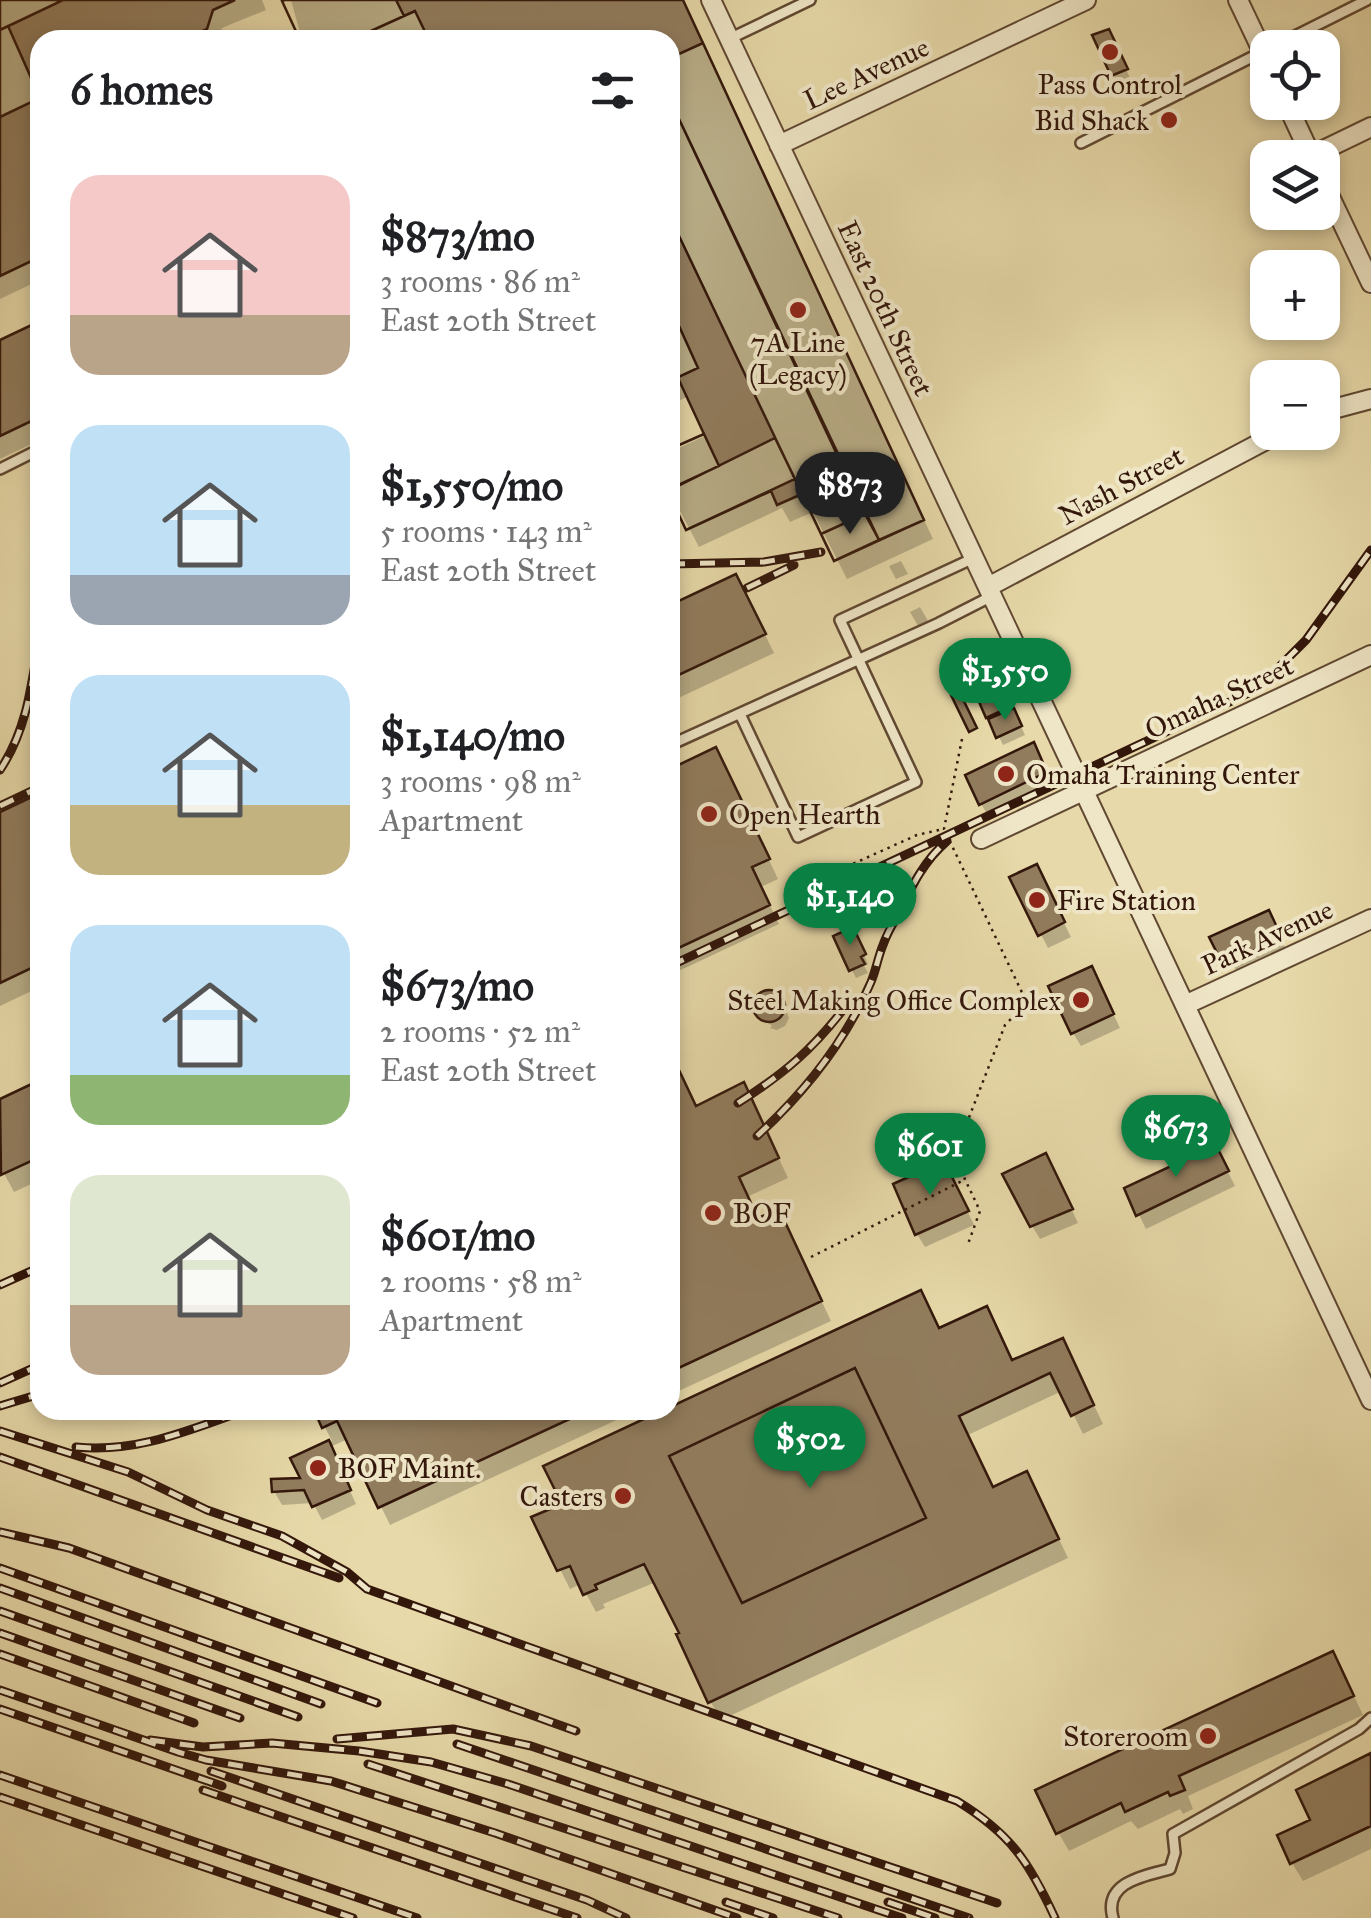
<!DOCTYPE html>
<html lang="en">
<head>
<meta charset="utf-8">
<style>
	:root { --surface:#fff; --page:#f6f6f6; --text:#202124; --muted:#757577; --accent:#0b8043 }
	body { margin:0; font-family:"IM FELL Great Primer",serif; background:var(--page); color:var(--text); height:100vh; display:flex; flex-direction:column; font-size:38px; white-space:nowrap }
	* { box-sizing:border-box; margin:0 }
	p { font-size:32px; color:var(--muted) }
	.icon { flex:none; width:55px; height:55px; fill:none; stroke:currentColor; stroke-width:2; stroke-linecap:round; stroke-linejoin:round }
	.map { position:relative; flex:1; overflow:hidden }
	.side { position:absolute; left:30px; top:30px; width:650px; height:1390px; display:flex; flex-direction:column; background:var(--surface); border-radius:30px; box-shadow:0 5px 15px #0003 }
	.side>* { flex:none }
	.controls { position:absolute; left:1250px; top:30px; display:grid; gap:20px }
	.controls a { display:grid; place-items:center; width:90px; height:90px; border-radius:20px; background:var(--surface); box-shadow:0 5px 15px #0003; font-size:50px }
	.price { position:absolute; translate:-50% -85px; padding:0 22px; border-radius:35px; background:var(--accent); color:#fff; font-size:32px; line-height:65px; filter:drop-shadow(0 2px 5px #0008) }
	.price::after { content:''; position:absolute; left:50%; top:60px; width:30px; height:22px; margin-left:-15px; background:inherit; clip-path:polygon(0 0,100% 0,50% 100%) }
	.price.active { background:#222; color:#fff }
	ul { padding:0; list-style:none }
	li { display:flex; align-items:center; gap:30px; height:250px; padding:0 40px }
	li span { display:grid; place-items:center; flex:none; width:280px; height:200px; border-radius:30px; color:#555 }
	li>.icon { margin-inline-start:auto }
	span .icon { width:120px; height:120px; fill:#fffc; stroke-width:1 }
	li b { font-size:42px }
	h2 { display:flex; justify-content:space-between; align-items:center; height:120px; padding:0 40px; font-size:42px }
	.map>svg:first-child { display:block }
	.shadow { fill:#0003 }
	.building { fill:#917c5d; stroke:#33170b; stroke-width:2.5; fill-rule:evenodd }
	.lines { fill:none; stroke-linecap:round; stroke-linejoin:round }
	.lane-casing { stroke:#604832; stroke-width:14 }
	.street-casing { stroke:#604832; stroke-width:22 }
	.path { stroke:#33170b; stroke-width:2.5; stroke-dasharray:2.5 5; stroke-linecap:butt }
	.lane { stroke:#efe6c7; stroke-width:9 }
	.street { stroke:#efe6c7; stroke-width:18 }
	.rail-casing { stroke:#33170b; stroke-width:9 }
	.rail { stroke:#efe6c7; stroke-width:5; stroke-dasharray:15; stroke-linecap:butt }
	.poi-dot { fill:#8f2418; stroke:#efe6c7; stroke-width:4 }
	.labels { text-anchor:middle; stroke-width:8; stroke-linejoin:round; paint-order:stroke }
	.street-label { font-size:28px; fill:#33170b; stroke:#efe6c7 }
	.poi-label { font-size:28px; fill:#33170b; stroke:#efe6c7; text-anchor:start }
</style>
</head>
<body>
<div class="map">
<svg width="1371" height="1918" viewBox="0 0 1371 1918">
	<rect width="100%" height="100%" fill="#e7d9a9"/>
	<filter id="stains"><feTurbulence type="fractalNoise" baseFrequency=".002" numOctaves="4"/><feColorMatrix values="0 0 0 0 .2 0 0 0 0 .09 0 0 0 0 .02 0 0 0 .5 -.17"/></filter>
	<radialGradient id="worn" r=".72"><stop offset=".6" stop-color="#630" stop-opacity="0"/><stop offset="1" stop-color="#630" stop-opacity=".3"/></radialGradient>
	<path class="shadow" d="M0 0H262L266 10 222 28 219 40H40V280L0 299Z
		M291 0H682L933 539 847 579 813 512 790 522 782 508 699 547 679 509 670 513V452L707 435 689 396 670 405V40H302Z
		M1095 37 1113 40 1130 78 1118 84Z
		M1170 117 1175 126 1171 128 1165 119Z
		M40 324V440L0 459V343Z
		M901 561 908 574 896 579 889 566Z
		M746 595 774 653 670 702V608Z
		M920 607 928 621 918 626 910 612Z
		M963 660 991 664 1025 735 1003 745Z
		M1040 759 1053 787 989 817 981 804Z
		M726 769 778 879 761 887 779 924 670 975V772Z
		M40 796V987L0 1006V815Z
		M1012 878 1043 881 1071 937 1048 948Z
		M1276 927 1287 952 1238 974 1233 965 1228 967 1220 954Z
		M836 938 857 939 868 964 864 966 868 973 856 978Z
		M1098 982 1120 1028 1081 1046 1073 1033Z
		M770 992 781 999 789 1018 785 1026 777 1030 770 1028 772 1026 759 1015 756 1006 762 995Z
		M670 1054 697 1108 753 1104 788 1178 747 1197 759 1221 788 1230 831 1321 670 1395Z
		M40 1083V1180L14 1192 0 1166V1102Z
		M1223 1162 1235 1186 1146 1229 1127 1190Z
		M1053 1170 1078 1223 1040 1239 1032 1226Z
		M951 1177 974 1225 925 1247 917 1234Z
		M920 1293 939 1330 1013 1363 1072 1359 1103 1424 1083 1434 1062 1391 968 1435 993 1490 1037 1493 1068 1558 721 1720 710 1701 682 1634 656 1582 603 1604 605 1608 596 1612 581 1584 570 1589 535 1519 566 1506 546 1467Z
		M316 1410H638L390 1525 348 1439 330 1447 356 1504 322 1520 313 1503 282 1505 274 1491 304 1481 294 1459 332 1441Z
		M1343 1673 1363 1715 1188 1796 1193 1809 1183 1814 1180 1809 1138 1829 1131 1821 1069 1851 1058 1832Z
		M1371 1756V1849L1303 1881 1292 1863 1314 1821Z"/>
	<path class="building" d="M0 0H235L213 10 207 29 184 40H40V257L0 276Z
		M0 0H63L0 30Z
		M285 0H683L924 520 834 561 802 494 777 505 771 491 686 530 670 496V449L704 434 678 378 670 381V40H300L282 1Z
		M285 0H396L404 16 351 40H300L282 1Z
		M415 11 429 40H351L404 16Z
		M8 26 40 98 0 117V30Z
		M1109 29 1128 69 1111 76 1092 35Z
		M703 43 924 520 879 540 670 100V58Z
		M670 100 865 514 821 534 670 217Z
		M674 315 698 368 670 381V317Z
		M40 321V417L0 436V340Z
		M704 434 719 466 670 489V449Z
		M775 438 795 479 686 530 670 496V490Z
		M865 514 879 540 834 561 821 534Z
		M736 574 766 634 670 679V605Z
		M984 647 1012 706 986 718 960 658Z
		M959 691 977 728 969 732 951 695Z
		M1014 708 1022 726 996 738 988 719Z
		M1034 742 1047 772 979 805 965 775Z
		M716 747 770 859 752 867 770 905 670 952V769Z
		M40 793V964L0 983V812Z
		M1037 864 1065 922 1038 936 1009 877Z
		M1269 910 1282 938 1228 962 1224 953 1218 955 1209 937Z
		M853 927 866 954 861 957 865 964 849 971 833 936Z
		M1092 966 1114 1014 1071 1034 1048 986Z
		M753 1006a16 16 0 1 1 32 0a16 16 0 1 1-32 0Z
		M670 1051 696 1106 744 1082 779 1158 739 1177 758 1218 779 1209 822 1301 670 1372Z
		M40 1080V1157L1 1175 0 1099Z
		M1216 1145 1229 1171 1136 1216 1124 1188Z
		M1046 1153 1073 1209 1030 1227 1002 1174Z
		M944 1161 969 1211 915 1235 893 1184Z
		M921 1290 939 1328 987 1306 1012 1360 1063 1338 1094 1405 1071 1416 1050 1373 959 1416 993 1487 1027 1471 1059 1539 708 1703 676 1634 679 1633 644 1564 595 1585 597 1589 583 1595 570 1566 557 1571 531 1517 562 1504 543 1466 663 1410H670V1407ZM855 1368 926 1518 742 1603 669 1456Z
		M855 1368 926 1518 742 1603 669 1456Z
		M314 1410H589L378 1508 337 1421 322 1428Z
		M329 1440 351 1490 312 1507 304 1490 272 1492 271 1479 300 1478 290 1458Z
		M1333 1651 1354 1696 1179 1776 1185 1790 1170 1796 1168 1792 1125 1812 1121 1803 1056 1834 1035 1790Z
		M1371 1753V1826L1290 1864 1277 1835 1310 1820 1296 1790Z"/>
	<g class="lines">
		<defs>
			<path id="lane" d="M729 39 810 0
				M1271 48 1367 0
				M1081 143 1262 52
				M0 469 40 449
				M740 714 798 837 916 782 840 620 974 558
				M670 745 939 623 992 596
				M1113 1918C1103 1882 1144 1876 1170 1869L1175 1853 1173 1834 1359 1729 1371 1718"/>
			<path id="street" d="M711 0 1371 1400
				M1238 0 1268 63
				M1286 102 1312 158
				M779 145 1086 0
				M1311 156 1371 127
				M1322 180 1371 283
				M1322 412 1371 399
				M988 587 1281 432
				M981 839 1371 655
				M1185 1005 1371 919"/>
		</defs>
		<use href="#lane" class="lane-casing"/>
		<use href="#street" class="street-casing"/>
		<path class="path" d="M962 739 944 829 1027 1003 1005 1025 954 1156 980 1211 968 1244
			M810 868 837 871 917 835 943 829
			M811 1257 964 1180"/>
		<use href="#lane" class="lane"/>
		<use href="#street" class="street"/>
		<defs>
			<path id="rail" d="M670 509 674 508
				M670 564 764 562 821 552
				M747 588 794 565
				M0 770C28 728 32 681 40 633
				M0 806 40 787
				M670 966 1257 689 1306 640 1371 550
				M738 1103C785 1073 812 1050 846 1006
				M757 1136C804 1093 846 1040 871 982 876 970 878 957 883 945 887 933 894 922 900 911 913 884 924 861 947 841
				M0 1285 40 1267
				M0 1383 40 1365
				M0 1406 40 1394
				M0 1431 128 1472 207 1510 282 1536 347 1572 367 1589 957 1801C1011 1834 1029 1862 1055 1918
				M76 1447C138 1453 189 1430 246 1410
				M0 1457 339 1578
				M0 1532 69 1548 576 1731
				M0 1568 377 1703
				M0 1588 321 1704
				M0 1611 298 1717
				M0 1633 240 1718
				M0 1654 194 1723
				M0 1690 178 1752 206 1760 331 1781 495 1833 737 1918
				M0 1709 222 1786
				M337 1739 453 1729 531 1746 997 1903
				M150 1740 203 1747 272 1743 359 1751 431 1762 508 1784 902 1918
				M457 1744 969 1918
				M368 1764 838 1918
				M211 1771 587 1900 626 1918
				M0 1775 417 1918
				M203 1790 577 1918
				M0 1797 353 1918
				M726 1902 773 1918
				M888 1902 935 1918"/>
		</defs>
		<use href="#rail" class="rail-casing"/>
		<use href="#rail" class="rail"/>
	</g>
	<g class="poi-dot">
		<circle cx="1110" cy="52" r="10"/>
		<circle cx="1169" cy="120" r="10"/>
		<circle cx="798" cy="310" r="10"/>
		<circle cx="1006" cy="774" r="10"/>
		<circle cx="709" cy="814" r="10"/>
		<circle cx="1037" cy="900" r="10"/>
		<circle cx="1081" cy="1000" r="10"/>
		<circle cx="713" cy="1213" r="10"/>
		<circle cx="318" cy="1468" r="10"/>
		<circle cx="623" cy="1496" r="10"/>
		<circle cx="1208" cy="1736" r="10"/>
	</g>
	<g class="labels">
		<g class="street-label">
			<text transform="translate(866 73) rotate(-25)" y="10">Lee Avenue</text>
			<text transform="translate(886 308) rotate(65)" y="10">East 20th Street</text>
			<text transform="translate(1121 485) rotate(-28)" y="10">Nash Street</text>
			<text transform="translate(1219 697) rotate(-25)" y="10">Omaha Street</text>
			<text transform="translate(1267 937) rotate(-25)" y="10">Park Avenue</text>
		</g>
		<g class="poi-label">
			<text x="1110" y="94" text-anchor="middle">Pass Control</text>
			<text x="1149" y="130" text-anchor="end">Bid Shack</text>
			<text x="798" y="352" text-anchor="middle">7A Line<tspan x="798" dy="32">(Legacy)</tspan></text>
			<text x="1026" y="784">Omaha Training Center</text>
			<text x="729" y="824">Open Hearth</text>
			<text x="1057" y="910">Fire Station</text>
			<text x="1061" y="1010" text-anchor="end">Steel Making Office Complex</text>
			<text x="733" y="1223">BOF</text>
			<text x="338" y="1478">BOF Maint.</text>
			<text x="603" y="1506" text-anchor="end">Casters</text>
			<text x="1188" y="1746" text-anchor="end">Storeroom</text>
		</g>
	</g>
	<rect width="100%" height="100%" filter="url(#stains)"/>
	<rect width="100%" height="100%" fill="url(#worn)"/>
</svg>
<div class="controls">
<a><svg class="icon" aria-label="locate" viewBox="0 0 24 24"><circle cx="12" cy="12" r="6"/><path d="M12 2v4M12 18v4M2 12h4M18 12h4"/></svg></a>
<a><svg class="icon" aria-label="layers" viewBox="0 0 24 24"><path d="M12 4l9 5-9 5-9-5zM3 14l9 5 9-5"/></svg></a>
<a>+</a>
<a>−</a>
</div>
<b class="price active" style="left:850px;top:537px">$873</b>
<b class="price" style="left:1005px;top:723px">$1,550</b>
<b class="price" style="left:850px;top:948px">$1,140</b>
<b class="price" style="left:1176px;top:1180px">$673</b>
<b class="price" style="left:930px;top:1198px">$601</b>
<b class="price" style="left:810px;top:1491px">$502</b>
<section class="side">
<h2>6 homes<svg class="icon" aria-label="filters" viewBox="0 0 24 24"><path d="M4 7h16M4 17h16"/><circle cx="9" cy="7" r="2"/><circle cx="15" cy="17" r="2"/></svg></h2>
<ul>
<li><span style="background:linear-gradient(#f6c9c9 70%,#b9a48a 0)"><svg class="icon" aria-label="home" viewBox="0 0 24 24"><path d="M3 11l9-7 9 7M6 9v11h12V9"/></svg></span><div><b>$873/mo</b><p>3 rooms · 86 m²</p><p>East 20th Street</p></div></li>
<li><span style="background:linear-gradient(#bfe0f5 75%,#9aa5b1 0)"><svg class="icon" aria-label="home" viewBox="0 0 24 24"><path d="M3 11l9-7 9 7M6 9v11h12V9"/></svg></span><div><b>$1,550/mo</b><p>5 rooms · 143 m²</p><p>East 20th Street</p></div></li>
<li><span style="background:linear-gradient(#bfe0f5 65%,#c2b280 0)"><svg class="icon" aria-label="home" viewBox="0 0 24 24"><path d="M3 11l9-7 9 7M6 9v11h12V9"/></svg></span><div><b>$1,140/mo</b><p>3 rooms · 98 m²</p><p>Apartment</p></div></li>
<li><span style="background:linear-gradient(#bfe0f5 75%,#8fb573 0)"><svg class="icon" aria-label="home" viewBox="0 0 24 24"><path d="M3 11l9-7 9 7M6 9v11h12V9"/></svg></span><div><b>$673/mo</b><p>2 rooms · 52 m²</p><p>East 20th Street</p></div></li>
<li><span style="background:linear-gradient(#dfe7d0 65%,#b9a48a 0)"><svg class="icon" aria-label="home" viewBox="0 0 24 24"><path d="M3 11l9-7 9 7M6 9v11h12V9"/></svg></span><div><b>$601/mo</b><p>2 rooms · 58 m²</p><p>Apartment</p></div></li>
</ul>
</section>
</div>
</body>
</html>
